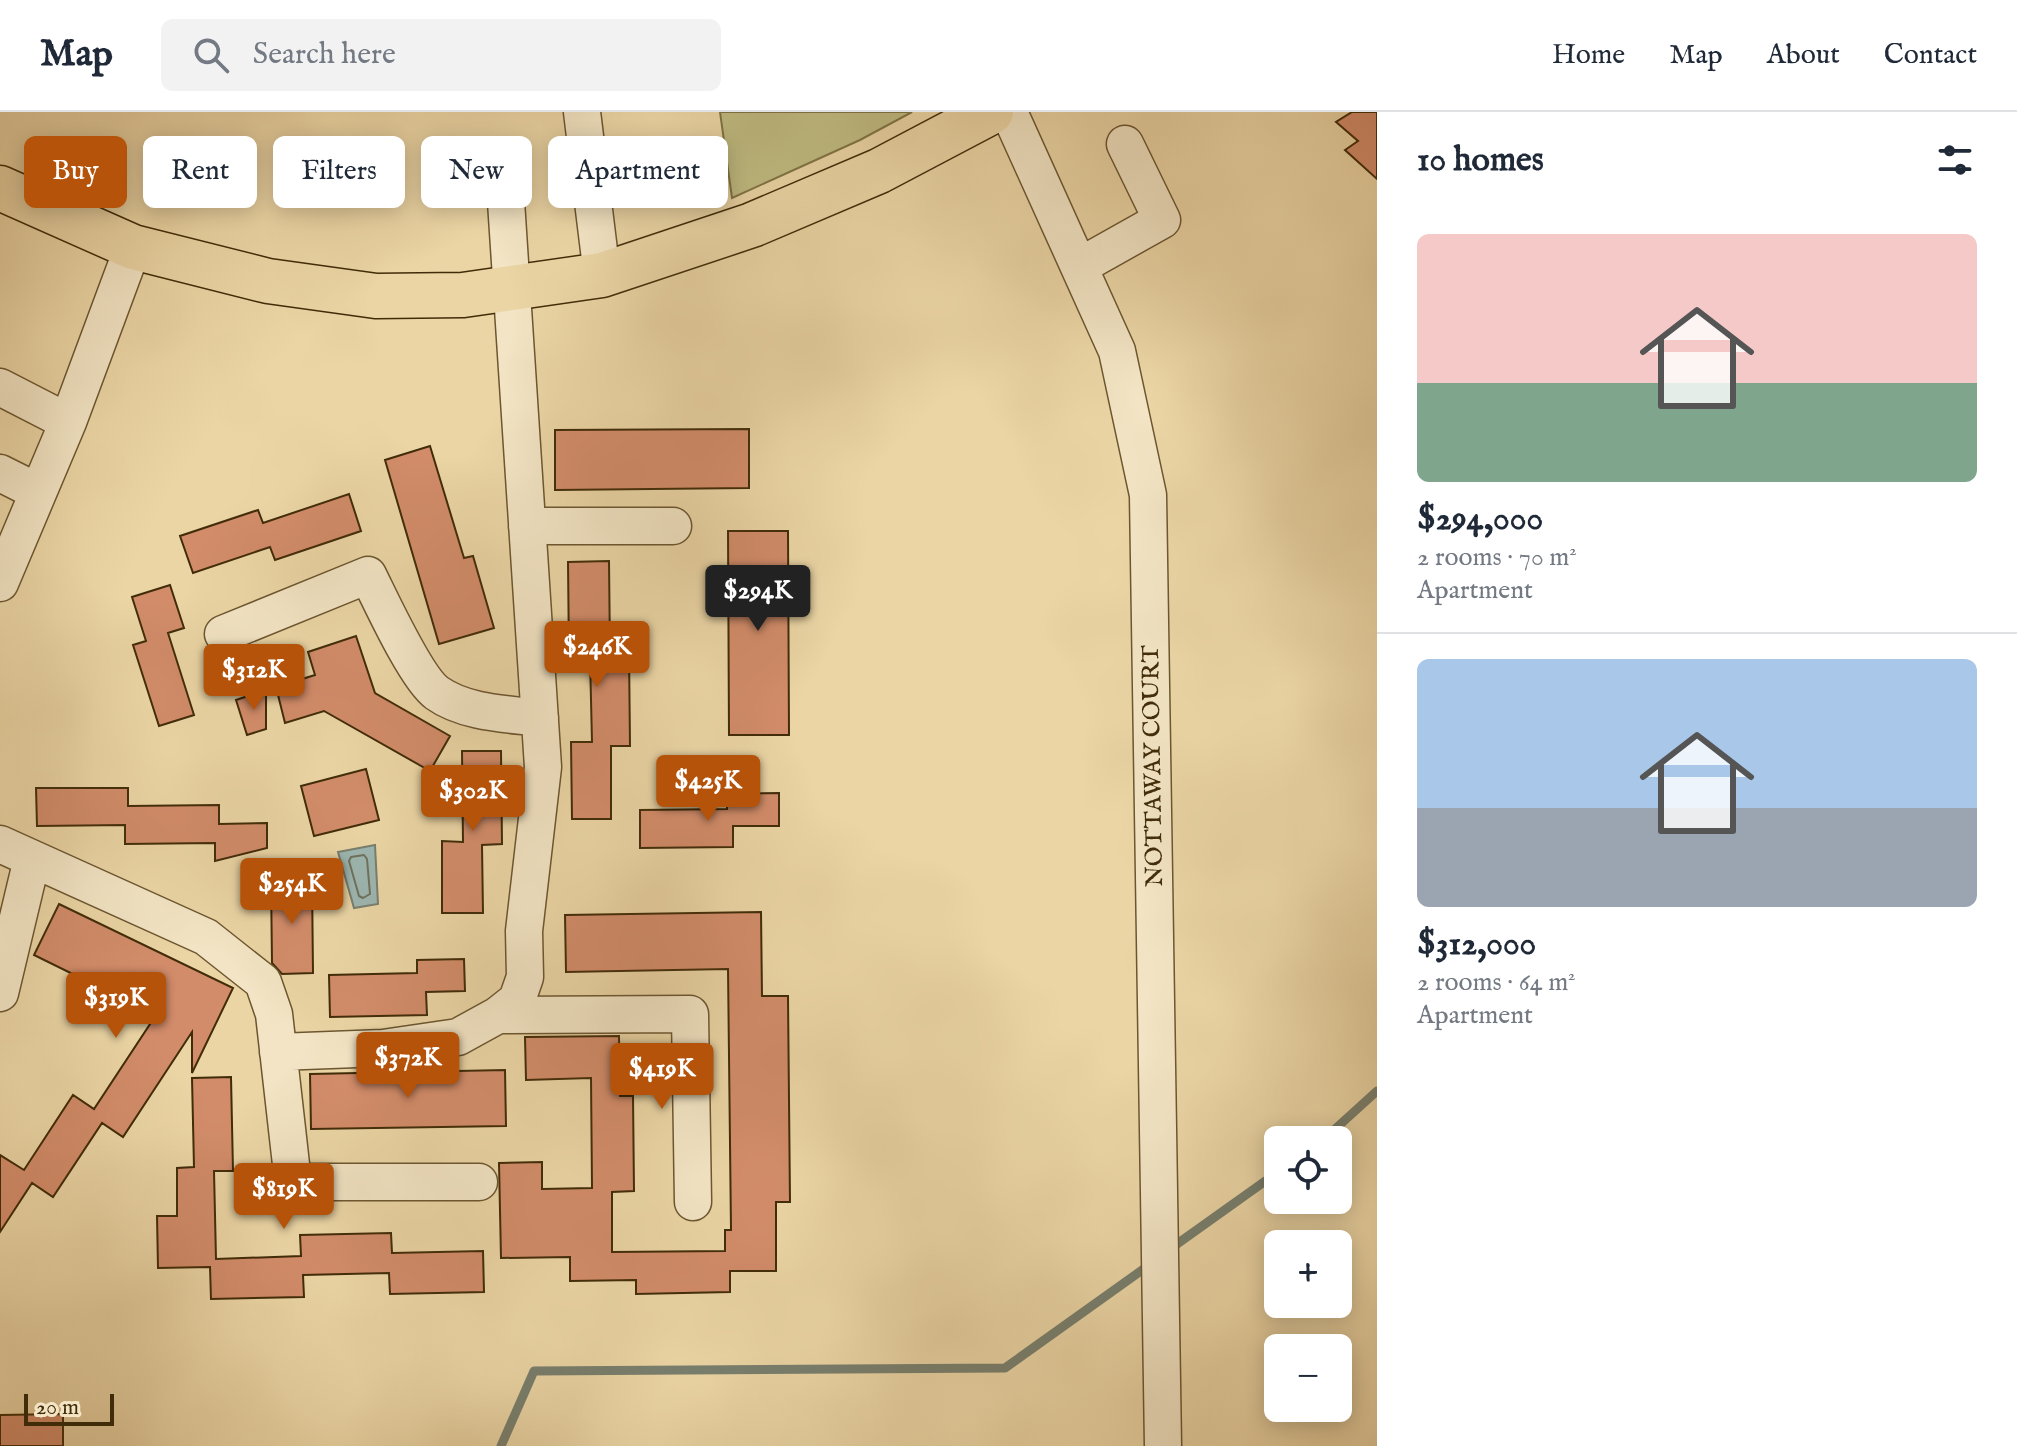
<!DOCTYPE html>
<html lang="en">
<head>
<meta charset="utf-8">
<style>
	:root { --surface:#fff; --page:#f2f2f3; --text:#1f2937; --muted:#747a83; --line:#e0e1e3; --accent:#b45309 }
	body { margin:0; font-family:"IM FELL English",serif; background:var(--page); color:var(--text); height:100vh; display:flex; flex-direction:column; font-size:30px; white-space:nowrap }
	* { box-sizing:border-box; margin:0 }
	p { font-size:26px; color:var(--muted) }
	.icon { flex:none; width:44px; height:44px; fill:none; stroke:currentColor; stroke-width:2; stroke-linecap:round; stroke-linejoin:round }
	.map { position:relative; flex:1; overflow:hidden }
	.sheet { display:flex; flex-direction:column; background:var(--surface); width:640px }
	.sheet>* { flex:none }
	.guide { position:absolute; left:24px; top:24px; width:760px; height:72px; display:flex; gap:16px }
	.buttons { position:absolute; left:1264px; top:1014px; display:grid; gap:16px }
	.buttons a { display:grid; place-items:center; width:88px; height:88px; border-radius:12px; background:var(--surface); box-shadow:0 4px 20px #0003; font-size:40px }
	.scale { position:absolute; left:24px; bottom:20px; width:90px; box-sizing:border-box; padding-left:8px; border:4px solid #412c09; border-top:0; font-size:22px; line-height:28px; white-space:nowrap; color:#412c09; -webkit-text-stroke:6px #f2e4c4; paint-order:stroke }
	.price { position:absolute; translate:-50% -68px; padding:0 18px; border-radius:8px; background:var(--accent); color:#fff; font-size:26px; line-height:52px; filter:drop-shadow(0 2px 4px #0008) }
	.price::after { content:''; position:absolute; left:50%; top:48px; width:24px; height:18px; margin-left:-12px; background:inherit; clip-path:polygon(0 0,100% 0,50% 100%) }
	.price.on { background:#222; color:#fff }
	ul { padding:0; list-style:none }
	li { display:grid; align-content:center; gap:16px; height:424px; padding:0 40px }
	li+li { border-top:2px solid var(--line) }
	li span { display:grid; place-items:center; height:248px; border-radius:12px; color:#555 }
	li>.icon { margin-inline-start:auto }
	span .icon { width:144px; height:144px; fill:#fffc; stroke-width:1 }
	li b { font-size:34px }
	h2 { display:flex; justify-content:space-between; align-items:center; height:96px; padding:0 40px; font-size:34px }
	.pill { padding:0 28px; border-radius:12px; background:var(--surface); box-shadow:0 4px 20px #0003; font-size:28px; line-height:72px }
	.pill.on { background:var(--accent); color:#fff }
	header { display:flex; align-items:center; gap:48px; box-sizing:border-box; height:112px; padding:0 40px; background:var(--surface); border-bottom:2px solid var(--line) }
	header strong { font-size:38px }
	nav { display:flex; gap:44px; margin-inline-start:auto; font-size:28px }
	.search { width:560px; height:72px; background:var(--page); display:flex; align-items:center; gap:20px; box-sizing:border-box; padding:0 28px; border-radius:12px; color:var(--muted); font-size:30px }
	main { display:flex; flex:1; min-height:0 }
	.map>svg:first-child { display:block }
	.green { fill:#bfbb81; stroke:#807445; stroke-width:2 }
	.water { fill:#9cb6b1; stroke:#787f6e; stroke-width:2 }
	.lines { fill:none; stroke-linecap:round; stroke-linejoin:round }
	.shore { stroke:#6e715d; stroke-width:2 }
	.stream { stroke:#787f6e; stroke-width:9 }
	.building { fill:#d28c6a; stroke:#412c09; stroke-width:2 }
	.minor-casing { stroke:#6c5630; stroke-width:39 }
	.major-casing { stroke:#412c09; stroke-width:47 }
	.minor { stroke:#f2e4c4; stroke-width:36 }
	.major { stroke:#ebd5a5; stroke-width:44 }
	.labels { text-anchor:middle; stroke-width:6; stroke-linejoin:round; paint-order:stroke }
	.street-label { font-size:24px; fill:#412c09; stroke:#f2e4c4 }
</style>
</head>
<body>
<header>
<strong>Map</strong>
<div class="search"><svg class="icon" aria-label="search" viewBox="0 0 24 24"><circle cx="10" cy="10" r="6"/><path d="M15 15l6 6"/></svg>Search here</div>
<nav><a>Home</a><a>Map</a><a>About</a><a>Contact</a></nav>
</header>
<main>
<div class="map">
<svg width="1377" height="1334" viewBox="0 0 1377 1334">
	<rect width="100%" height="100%" fill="#ebd5a5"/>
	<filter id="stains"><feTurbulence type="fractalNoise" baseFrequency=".0025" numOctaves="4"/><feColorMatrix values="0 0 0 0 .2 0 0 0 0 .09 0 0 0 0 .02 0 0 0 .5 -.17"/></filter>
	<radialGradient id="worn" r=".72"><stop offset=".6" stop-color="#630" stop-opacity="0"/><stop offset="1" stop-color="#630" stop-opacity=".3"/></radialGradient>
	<path class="green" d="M720 0H912L860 28 732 86Z"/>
	<path class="water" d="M375 733 378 792 354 796 338 740Z"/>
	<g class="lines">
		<path class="shore" d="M364 743 367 747 370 782 363 786 359 784 349 749 351 745Z"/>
		<path class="stream" d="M1323 1028 1377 979
			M1170 1137 1278 1060
			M501 1334 534 1259 1005 1256 1152 1151"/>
	</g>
	<path class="building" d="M1352 0H1377V67L1345 38 1358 29 1336 10Z
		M749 317V376L555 378V318Z
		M430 334 464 446 473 444 494 516 439 532 385 348Z
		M349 382 361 419 275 448 270 435 193 461 180 424 258 398 263 411Z
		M728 419H788L789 623H729Z
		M609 449 610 540 629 539 630 634H611V707H572L571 630H592L590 546H569L568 450Z
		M170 473 184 516 168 521 194 603 159 614 133 533 146 529 132 485Z
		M356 524 375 581 450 624 430 659 324 599 285 611 276 575 315 563 308 540Z
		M266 578V617L247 623 236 588Z
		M462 639H501L502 732 482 733 483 801H442V729L463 730Z
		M366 657 379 708 314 724 301 674Z
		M36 676H128V694L219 693V712L267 711V736L215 749V731L125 732V713L37 714Z
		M779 681V714H733V735L640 736V698L727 697V682Z
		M312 767 313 861 282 862 272 851 271 768Z
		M59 792 233 876 192 961V920L123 1025 102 1011 53 1085 32 1071 0 1120V1043L24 1058 73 983 94 997 156 903 34 843Z
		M761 800 762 884H788L790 1090H776V1159H730V1180L636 1182V1168L570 1169V1145L501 1146 499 1051 542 1050V1077L592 1076 591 966 526 968 525 925 619 924 620 984H633L634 1079 612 1080V1140L725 1139V1118H731L728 857 566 860 565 803Z
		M464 847 465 879 426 880 427 903 330 905 329 863 417 861V848Z
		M505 958 506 1014 311 1017 310 962Z
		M231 965 233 1059H214L216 1147 301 1144 300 1123 391 1121 392 1141 483 1139 484 1180 390 1182 389 1161 303 1163 304 1185 211 1187 210 1155 158 1156 157 1104H177V1056L194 1055 192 966Z
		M63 1302V1334H0V1303Z"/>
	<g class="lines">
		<defs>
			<path id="minor" d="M582 0 602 163
				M1009 0 1117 239 1148 383 1163 1334
				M1080 154 1162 108 1125 32
				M0 275 68 310
				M0 361 38 380
				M527 414H673
				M0 471 68 310 133 135
				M223 522 368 463C381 489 416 566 437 581 465 601 507 602 540 606
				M0 732 206 825 263 870 274 902 293 1070H479
				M0 881 32 747
				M498 903 690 902 693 1090
				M278 940 383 936 458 925 498 903 517 888 525 865 524 819 543 655 505 74"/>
			<path id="major" d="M0 76 133 135 268 169 376 184 463 183 602 163 752 113 879 59 991 0"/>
		</defs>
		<use href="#minor" class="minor-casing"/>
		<use href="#major" class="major-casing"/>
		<use href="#minor" class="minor"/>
		<use href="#major" class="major"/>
	</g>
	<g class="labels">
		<g class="street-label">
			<text transform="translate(1152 654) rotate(-91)" y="8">NOTTAWAY COURT</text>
		</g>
	</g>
	<rect width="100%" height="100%" filter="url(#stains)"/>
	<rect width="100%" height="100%" fill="url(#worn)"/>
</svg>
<div class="buttons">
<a><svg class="icon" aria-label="locate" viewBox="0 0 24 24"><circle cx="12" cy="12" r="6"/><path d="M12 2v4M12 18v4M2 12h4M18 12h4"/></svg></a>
<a>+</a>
<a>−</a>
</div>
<div class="scale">20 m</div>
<b class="price on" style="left:758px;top:521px">$294K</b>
<b class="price" style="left:597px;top:577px">$246K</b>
<b class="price" style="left:254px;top:600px">$312K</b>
<b class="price" style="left:708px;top:711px">$425K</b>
<b class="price" style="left:473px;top:721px">$302K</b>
<b class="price" style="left:292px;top:814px">$254K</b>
<b class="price" style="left:116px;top:928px">$319K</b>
<b class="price" style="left:408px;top:988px">$372K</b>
<b class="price" style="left:662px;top:999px">$419K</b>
<b class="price" style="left:284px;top:1119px">$819K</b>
<div class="guide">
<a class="pill on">Buy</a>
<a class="pill">Rent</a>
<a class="pill">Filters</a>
<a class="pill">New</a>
<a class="pill">Apartment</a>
</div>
</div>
<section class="sheet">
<h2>10 homes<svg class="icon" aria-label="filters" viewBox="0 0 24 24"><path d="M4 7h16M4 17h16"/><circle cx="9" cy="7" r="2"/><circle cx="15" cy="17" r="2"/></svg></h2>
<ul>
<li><span style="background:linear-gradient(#f6c9c9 60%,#7fa58c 0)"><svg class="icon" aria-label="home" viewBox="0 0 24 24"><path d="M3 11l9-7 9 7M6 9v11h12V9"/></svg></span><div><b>$294,000</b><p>2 rooms · 70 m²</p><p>Apartment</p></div></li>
<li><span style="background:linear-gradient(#a9c7e8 60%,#9aa5b1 0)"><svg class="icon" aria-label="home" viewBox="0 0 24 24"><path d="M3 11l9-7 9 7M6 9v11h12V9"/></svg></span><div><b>$312,000</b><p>2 rooms · 64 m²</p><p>Apartment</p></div></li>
</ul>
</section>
</main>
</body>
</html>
